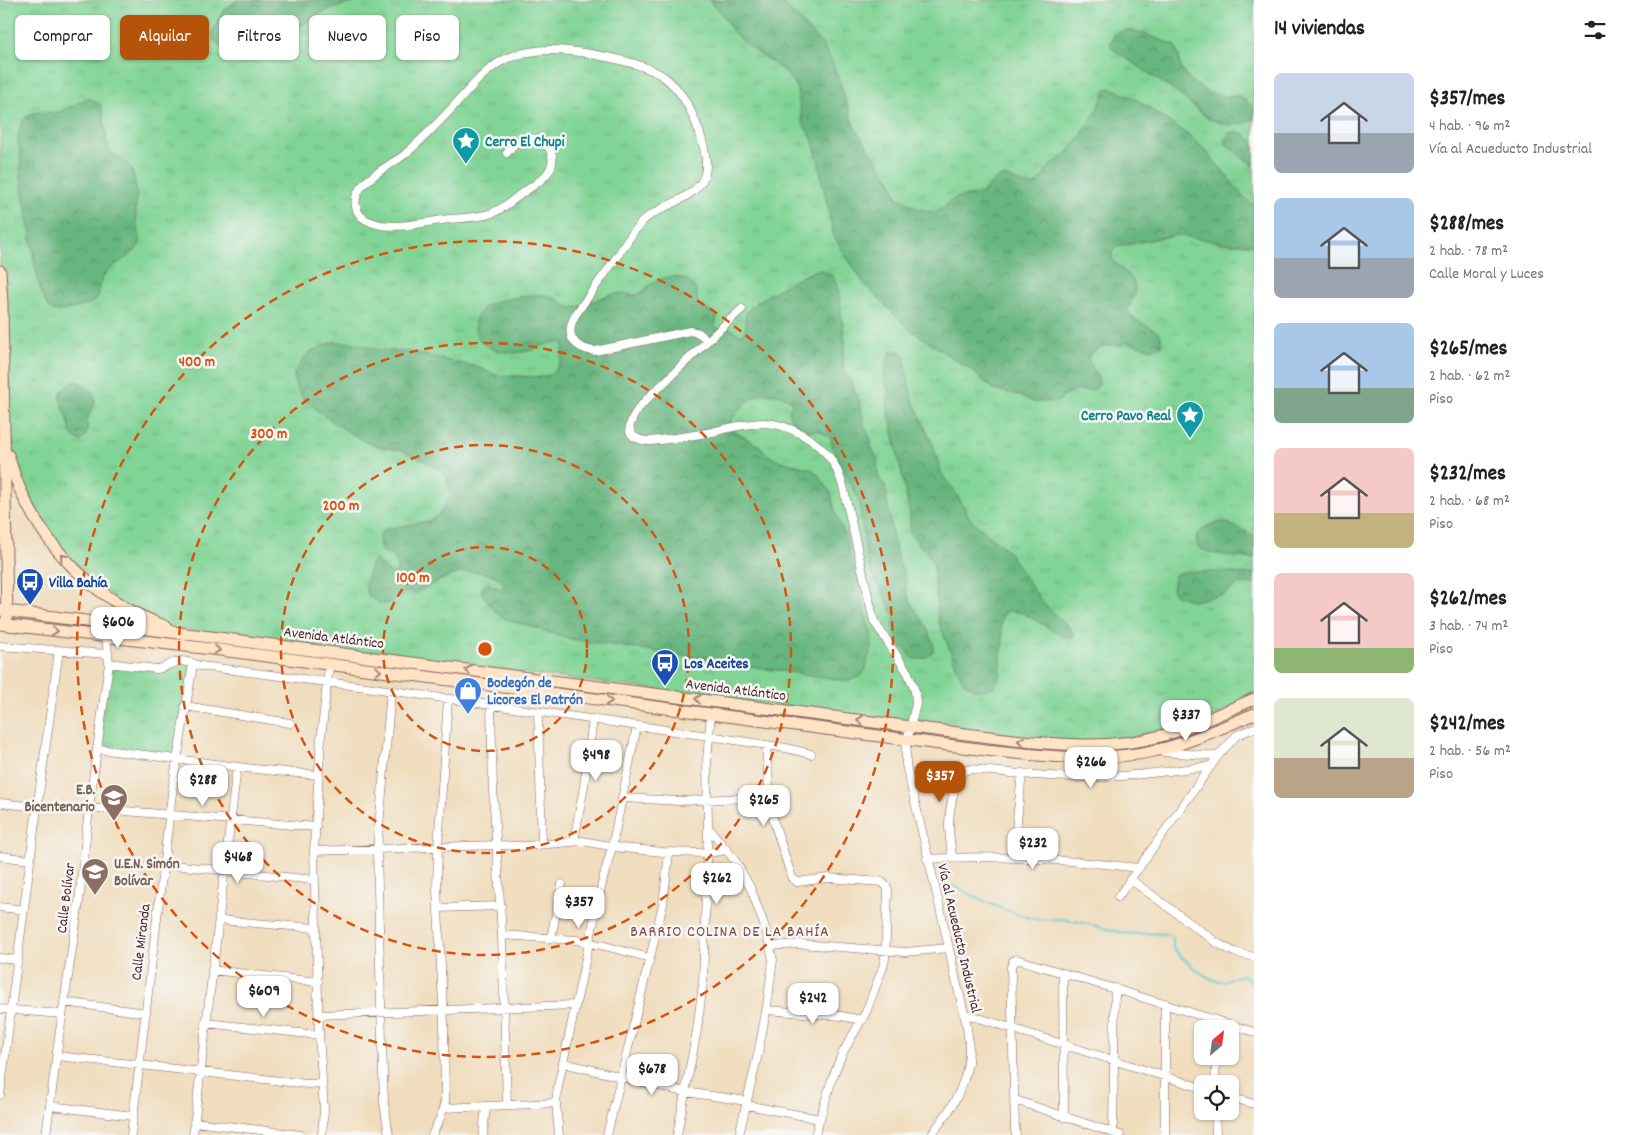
<!DOCTYPE html>
<html lang="es">
<head>
<meta charset="utf-8">
<style>
	:root { --surface:#fff; --page:#f6f6f6; --text:#202124; --muted:#757577; --accent:#b45309 }
	body { margin:0; font-family:Dekko,sans-serif; background:var(--page); color:var(--text); height:100vh; display:flex; flex-direction:column; font-size:19px; white-space:nowrap }
	* { box-sizing:border-box; margin:0 }
	p { font-size:16px; color:var(--muted) }
	.icon { flex:none; width:28px; height:28px; fill:none; stroke:currentColor; stroke-width:2; stroke-linecap:round; stroke-linejoin:round }
	.map { position:relative; flex:1; overflow:hidden }
	.sheet { display:flex; flex-direction:column; background:var(--surface); width:375px }
	.sheet>* { flex:none }
	.banner { position:absolute; left:15px; top:15px; width:475px; height:45px; display:flex; gap:10px }
	.needle { width:32px; rotate:29deg }
	.buttons { position:absolute; left:1194px; top:1020px; display:grid; gap:10px }
	.buttons a { display:grid; place-items:center; width:45px; height:45px; border-radius:8px; background:var(--surface); box-shadow:0 1px 4px #0004; font-size:25px }
	.price { position:absolute; translate:-50% -42px; padding:0 11px; border-radius:10px; background:#fff; color:#222; font-size:16px; line-height:32px; filter:drop-shadow(0 1px 2px #0008) }
	.price::after { content:''; position:absolute; left:50%; top:30px; width:15px; height:11px; margin-left:-8px; background:inherit; clip-path:polygon(0 0,100% 0,50% 100%) }
	.price.current { background:var(--accent); color:#fff }
	ul { padding:0; list-style:none }
	li { display:flex; align-items:center; gap:15px; height:125px; padding:0 20px }
	li span { display:grid; place-items:center; flex:none; width:140px; height:100px; border-radius:8px; color:#555 }
	li>.icon { margin-inline-start:auto }
	span .icon { width:60px; height:60px; fill:#fffc; stroke-width:1 }
	li b { font-size:21px }
	h2 { display:flex; justify-content:space-between; align-items:center; height:60px; padding:0 20px; font-size:21px }
	.tag { padding:0 18px; border-radius:8px; background:var(--surface); box-shadow:0 1px 4px #0004; font-size:18px; line-height:45px }
	.tag.current { background:var(--accent); color:#fff }
	main { display:flex; flex:1; min-height:0 }
	.map>svg:first-child { display:block }
	.grass { fill:url(#grass-tufts); stroke:#667a60 }
	.forest { fill:url(#forest-crowns); stroke:#596a55 }
	.lines { fill:none; stroke-linecap:round; stroke-linejoin:round }
	.stream { stroke:#5bc8d2; stroke-width:2 }
	.minor-casing { stroke:#84625e; stroke-width:9 }
	.secondary-casing { stroke:#84625e; stroke-width:13 }
	.minor { stroke:#fff; stroke-width:8 }
	.secondary { stroke:#fee4c5; stroke-width:11 }
	.oneway { stroke:#a48278 }
	.ring { fill:none; stroke:#d8530f; stroke-width:2.5; stroke-dasharray:9 6 }
	.labels { text-anchor:middle; stroke-width:5; stroke-linejoin:round; paint-order:stroke }
	.culture-label { font-size:15px; font-weight:bold; fill:#0d838f; stroke:#f6f6f2; text-anchor:start }
	.transit-label { font-size:15px; font-weight:bold; fill:#164399; stroke:#f6f6f2; text-anchor:start }
	.street-label { font-size:15px; fill:#4a1f2b; stroke:#f6f6f2 }
	.shop-label { font-size:15px; font-weight:bold; fill:#366cbe; stroke:#f6f6f2; text-anchor:start }
	.education-label { font-size:15px; font-weight:bold; fill:#785e54; stroke:#f6f6f2; text-anchor:end }
	.neighbourhood-label { font-size:16px; letter-spacing:1px; fill:#7b4848; stroke:#f6f6f2 }
	.centre { fill:#d8530f; stroke:#f6f6f2; stroke-width:2.5 }
	.ring-label { font-size:15px; text-anchor:middle; font-weight:bold; fill:#d8530f; stroke:#f6f6f2; stroke-width:5; stroke-linejoin:round; paint-order:stroke }
</style>
</head>
<body>
<main>
<div class="map">
<svg width="1254" height="1135" viewBox="0 0 1254 1135">
	<defs>
		<pattern id="grass-tufts" width="24" height="20" patternUnits="userSpaceOnUse" patternTransform="scale(1.25)"><rect width="24" height="20" fill="#81d496"/><path d="M3 7l-1-3M5 7V3M7 7l1-3M15 17l-1-3M17 17v-4M19 17l1-3" fill="none" stroke="#71b681"/></pattern>
		<pattern id="forest-crowns" width="20" height="18" patternUnits="userSpaceOnUse" patternTransform="scale(1.25)"><rect width="20" height="18" fill="#68b67f"/><path d="M2 6a3 3 0 1 1 6 0M12 15a3 3 0 1 1 6 0" fill="none" stroke="#589368"/></pattern>
	</defs>
	<rect width="100%" height="100%" fill="#f6f6f2"/>
	<filter id="ink" filterUnits="userSpaceOnUse"><feTurbulence type="fractalNoise" baseFrequency=".02" numOctaves="2"/><feDisplacementMap in="SourceGraphic" scale="10" xChannelSelector="R" yChannelSelector="G"/><feConvolveMatrix kernelMatrix="1 2 1 2 8 2 1 2 1" color-interpolation-filters="sRGB"/></filter>
	<filter id="wash" filterUnits="userSpaceOnUse"><feTurbulence type="fractalNoise" baseFrequency=".0096" numOctaves="4" result="noise"/><feDisplacementMap in="SourceGraphic" scale="20" xChannelSelector="R" yChannelSelector="G"/><feGaussianBlur stdDeviation="1.12" result="paint"/><feColorMatrix in="noise" values="0 0 0 0 0 0 0 0 0 0 0 0 0 0 0 0 0 1.4 0 .05"/><feComposite in="paint" operator="in"/></filter>
	<g filter="url(#wash)">
		<rect width="100%" height="100%" fill="#f0ddbe"/>
		<path class="grass" d="M0 0H1254V699L1206 720 1095 746 171 628 124 607 50 541 3 439 0 271Z
			M109 663 156 669 172 663 193 664 177 760 98 749Z"/>
		<path class="forest" d="M238 0H360L357 2 334 7 323 12 288 34 277 44 252 52 245 49 222 47 214 41 213 32 224 10Z
			M710 0H780L821 43 831 60 840 83 854 127 892 182 897 197C909 203 928 218 942 209 947 205 950 200 957 198 966 195 975 197 983 192 988 189 991 182 997 179 1011 171 1019 188 1033 185 1043 182 1044 172 1050 166 1054 162 1059 160 1063 157 1083 138 1095 115 1106 90L1111 88 1139 101 1188 135 1204 149 1238 190 1254 206V244H1231L1176 235 1118 246C1099 260 1130 270 1134 283 1137 294 1131 302 1127 310 1130 315 1134 319 1139 322 1149 328 1165 330 1161 346L1151 349 1128 342 1122 345 1102 346 1087 356C1090 367 1099 373 1099 385 1087 399 1076 380 1058 402H1034L1013 393 995 390 971 370 909 329 865 285 834 237 816 151 812 138 803 124 796 86 784 71 747 45 734 33 722 14Z
			M1125 30 1136 31 1175 45C1179 53 1178 64 1183 71 1193 86 1210 95 1227 97 1231 97 1235 95 1239 96 1245 98 1250 105 1254 109V118L1247 122 1228 125 1209 119 1176 92 1113 49 1110 43 1114 35Z
			M88 98 100 104 103 114 108 149C113 154 120 158 126 163 140 175 135 201 136 217 136 225 141 236 140 243 135 258 109 263 102 279 98 288 102 296 93 302 87 306 58 313 53 311 38 305 32 242 29 225 28 214 24 203 23 192 20 179 22 164 20 151 20 147 18 143 18 139 18 133 20 127 23 121 31 108 45 114 57 112 68 110 78 102 88 98Z
			M1237 132 1244 134 1254 143V166L1226 144 1225 138 1229 133Z
			M817 270 824 271 832 275 838 287 845 340 843 366 859 400 865 427 871 440V447L877 458 878 476 885 486 892 534 899 563 904 572 907 594 912 605 928 629 934 646 933 651C928 658 923 659 914 659L899 644 893 628 895 617 871 571 866 555 859 500 833 448 831 438 819 430 809 431 800 427 791 421 789 412 792 403 791 401C764 381 744 401 729 424L735 432 761 447 768 455 777 460 808 468 816 472 831 493 836 515 845 535 851 560 859 582 861 599 872 638V648L868 657 866 669 861 676 848 681 586 641C565 640 549 632 530 626 520 623 510 622 501 616 493 610 486 600 481 592L483 586 488 584 501 589 504 586C500 570 471 571 459 573 450 575 424 588 416 593L409 591 386 604 380 603 368 596C364 584 365 583 369 571 371 566 370 564 374 560 382 562 384 570 392 574L396 572 398 566 394 558 381 551 379 537 384 529 429 521 438 515 443 509 450 496 447 478 441 470 425 461 401 450 383 448 366 442 334 423 318 411 303 398 295 384 294 375 298 367 305 357 310 352 333 342 354 343 380 350 410 352 477 367 496 375 539 377 550 375 557 368 562 358 564 343C552 339 540 348 528 351 516 354 502 353 491 348 483 344 475 338 475 328 473 304 499 300 519 297 527 296 536 294 545 295 556 297 563 304 572 308 577 307 583 306 587 304 595 301 601 297 609 295 614 294 619 293 624 294 628 294 632 295 636 295 642 294 647 287 651 284 662 276 681 274 691 283 705 295 685 305 715 313L717 318 715 327 722 330 729 328 739 334H743C749 324 743 320 747 312 751 302 805 274 817 270Z
			M894 351H900L904 356 911 396 934 447 941 472 946 481 953 488 971 520 1008 551 1032 588 1045 605 1070 628 1074 636 1070 640 1021 612 1008 611 1002 616 1001 625 1003 645 1001 655V673L998 680 992 688 983 690 974 689 964 682 960 675 939 623 933 564 929 555 920 546 912 535 910 528V513L888 408V393L885 380V369L890 352Z
			M75 382C84 382 96 391 95 402 94 407 90 412 88 417 86 426 90 437 80 441L74 438 70 430 68 419 60 399 61 392 69 385Z
			M1225 522 1254 535V559L1210 553 1198 547 1196 536C1204 526 1212 523 1225 522Z
			M1182 572H1227L1240 574H1254V584L1238 585 1224 594 1194 601 1175 595 1172 589 1175 575Z"/>
		<g class="lines">
			<path class="stream" d="M942 881C972 894 1002 912 1034 919 1042 921 1052 919 1060 919 1067 920 1073 921 1079 922 1097 925 1114 933 1132 934 1143 934 1164 931 1173 937V948C1184 959 1202 978 1219 981 1227 982 1235 975 1242 975L1248 978 1254 986"/>
		</g>
	</g>
	<g filter="url(#ink)">
		<g class="lines">
			<defs>
				<path id="minor" d="M507 153C515 140 530 133 544 143 548 146 551 150 552 155 556 174 534 185 521 194 512 201 503 209 492 213 479 218 463 218 449 219 427 222 402 228 381 225 372 223 360 219 357 210 347 184 389 167 404 155 422 140 438 123 453 107 470 89 485 68 508 58 521 53 536 50 551 50 578 50 642 61 664 77 682 90 693 113 700 134 704 147 709 164 704 177 696 198 662 205 645 219 633 230 625 245 616 258 603 277 589 295 576 314 564 334 572 348 595 351L690 331 699 333 707 340
					M742 309C717 331 693 355 669 378 656 391 637 405 631 422 625 436 639 441 651 441 670 439 689 436 707 433 726 429 745 423 764 423 789 424 818 440 832 461 837 468 840 477 843 486L874 621 908 673 915 691 916 704 906 745V765C923 835 940 905 955 976 961 1004 972 1033 968 1062 964 1091 949 1112 931 1135
					M0 646 107 654
					M109 663 156 669C164 669 168 664 176 662 183 659 194 664 201 666L366 687 709 736 786 748 811 754
					M491 705 493 790 502 935 507 1105
					M185 706 290 723
					M538 712 542 844
					M766 745 770 801 774 822 792 878 797 882 828 878 882 882 887 887 888 890 885 959 883 967 866 1012 842 1054 832 1079 815 1135
					M98 749 254 769 318 775
					M1163 752 1218 756
					M623 798 680 801 770 797
					M0 803 37 807
					M89 808 316 827
					M708 827 736 862 751 889 766 930 773 960 767 1006 758 1054 739 1135
					M574 841 584 786 593 719
					M314 851 497 845 525 846 582 841 622 848 663 852 708 853 726 850
					M0 856 30 860
					M952 857C951 847 949 836 949 825 949 814 954 779 963 772 965 770 968 770 970 769 1012 773 1054 778 1097 777 1135 777 1173 770 1211 766
					M1013 858 1022 773
					M927 859C998 854 1068 860 1139 868
					M163 864 314 880
					M1130 879 1217 943 1234 952 1254 957
					M1118 897 1218 756 1237 735 1254 728
					M0 907 24 910
					M438 908 501 906
					M219 920 316 928
					M502 935 576 940 605 946 650 958
					M551 938 562 884
					M771 946 800 944 905 952 949 948
					M0 958 18 960
					M212 970 318 982
					M1063 973 1064 1117
					M64 1002 146 1013
					M1165 1003V1135
					M0 1009 62 1014
					M767 1010 841 1016 862 1020
					M963 1013 1202 1088
					M319 1015 575 1005
					M205 1023 319 1035
					M57 1056 140 1065 307 1084 322 1083
					M563 1063 685 1092 747 1101
					M1215 1084 1216 1056
					M0 1095 34 831 59 650
					M1230 1097 1254 1104
					M1015 1100 1120 1135
					M746 1105 820 1119
					M50 1106 133 1116
					M444 1108 556 1103
					M1215 1111 1216 1135
					M194 1122 301 1135
					M1113 1133 1115 988
					M46 1135 59 1037 79 902 89 808 109 663 106 637
					M131 1135 173 785 193 664
					M193 1135 237 767
					M322 1135 324 1109 319 1035 314 851 321 738 329 665
					M389 1135 384 1103 382 1042 377 850 391 691
					M432 1135 441 1116 445 1101 444 1023 437 890 438 847 448 699
					M483 1135 486 1106
					M559 1135 556 1103 558 1086 603 879 612 847 637 726
					M607 1135 663 904 669 852
					M677 1135 697 1030 703 983 708 827 707 760 711 714
					M1016 1135 1015 1130 1011 967 1013 961 1016 959 1063 973 1254 1032"/>
				<path id="secondary" d="M0 271 2 304 7 618
					M8 455C30 535 89 599 167 627
					M0 610 1005 739C1057 745 1110 750 1161 736 1193 727 1224 712 1254 699
					M0 624 220 650 986 750C1043 756 1098 763 1154 751 1189 743 1221 728 1254 714"/>
			</defs>
			<use href="#minor" class="minor-casing"/>
			<use href="#secondary" class="secondary-casing"/>
			<use href="#minor" class="minor"/>
			<use href="#secondary" class="secondary"/>
		</g>
		<defs><path id="oneway-chevron" d="M-2-3.5L2.5 0L-2 3.5" fill="none" stroke-width="1.6" stroke-linecap="round" stroke-linejoin="round" transform="scale(1.25)"/></defs>
		<g class="oneway">
			<use href="#oneway-chevron" transform="translate(63 557) rotate(-132)"/>
			<use href="#oneway-chevron" transform="translate(55 631) rotate(7)"/>
			<use href="#oneway-chevron" transform="translate(217 650) rotate(7)"/>
			<use href="#oneway-chevron" transform="translate(468 670) rotate(-173)"/>
			<use href="#oneway-chevron" transform="translate(378 671) rotate(7)"/>
			<use href="#oneway-chevron" transform="translate(698 699) rotate(-173)"/>
			<use href="#oneway-chevron" transform="translate(609 701) rotate(7)"/>
			<use href="#oneway-chevron" transform="translate(860 720) rotate(-173)"/>
			<use href="#oneway-chevron" transform="translate(1021 741) rotate(-174)"/>
		</g>
	</g>
	<g class="ring">
		<circle cx="485" cy="649" r="102"/>
		<circle cx="485" cy="649" r="204"/>
		<circle cx="485" cy="649" r="306"/>
		<circle cx="485" cy="649" r="408"/>
	</g>
	<defs>
		<symbol id="sight-pin" viewBox="-11 -11 22 30"><path d="M0 17L-7.5 6A9.5 9.5 0 1 1 7.5 6Z" fill="#0f9aa8" stroke="#f6f6f2"/><path d="M0-6L1.8-2.2L6-1.7L2.9 1.2L3.7 5.4L0 3.3L-3.7 5.4L-2.9 1.2L-6-1.7L-1.8-2.2Z" fill="#fff"/></symbol>
		<symbol id="bus-pin" viewBox="-11 -11 22 30"><path d="M0 17L-7.5 6A9.5 9.5 0 1 1 7.5 6Z" fill="#1a4fb4" stroke="#f6f6f2"/><path d="M-5-6H5V4H4V6H2V4H-2V6H-4V4H-5ZM-3.5-4V0h7V-4ZM-3.5 1.2v1.5H-2V1.2ZM2 1.2v1.5H3.5V1.2Z" fill="#fff"/></symbol>
		<symbol id="shop-pin" viewBox="-11 -11 22 30"><path d="M0 17L-7.5 6A9.5 9.5 0 1 1 7.5 6Z" fill="#3f7fe0" stroke="#f6f6f2"/><path d="M-5-2.5h2.3a2.7 3.5 0 0 1 5.4 0H5L5.5 6h-11ZM-1.5-2.5h3a1.5 2.3 0 0 0-3 0Z" fill="#fff"/></symbol>
		<symbol id="school-pin" viewBox="-11 -11 22 30"><path d="M0 17L-7.5 6A9.5 9.5 0 1 1 7.5 6Z" fill="#8d6e63" stroke="#f6f6f2"/><path d="M0-5L7-2L0 1L-7-2ZM-4 1L0 2.5L4 1V4Q0 6-4 4Z" fill="#fff"/></symbol>
	</defs>
	<g fill-rule="evenodd">
		<use href="#sight-pin" x="450" y="125" width="32" height="43"/>
		<use href="#sight-pin" x="1174" y="399" width="32" height="43"/>
		<use href="#bus-pin" x="14" y="566" width="32" height="43"/>
		<use href="#bus-pin" x="649" y="647" width="32" height="43"/>
		<use href="#shop-pin" x="452" y="675" width="32" height="43"/>
		<use href="#school-pin" x="98" y="782" width="32" height="43"/>
		<use href="#school-pin" x="79" y="856" width="32" height="43"/>
	</g>
	<g class="labels">
		<g class="culture-label">
			<text x="485" y="146">Cerro El Chupi</text>
			<text x="1171" y="420" text-anchor="end">Cerro Pavo Real</text>
		</g>
		<g class="transit-label">
			<text x="49" y="587">Villa Bahía</text>
			<text x="684" y="668">Los Aceites</text>
		</g>
		<g class="street-label">
			<text transform="translate(334 637) rotate(7)" y="5">Avenida Atlántico</text>
			<text transform="translate(736 689) rotate(7)" y="5">Avenida Atlántico</text>
			<text transform="translate(65 898) rotate(-83)" y="5">Calle Bolívar</text>
			<text transform="translate(960 938) rotate(77)" y="5">Vía al Acueducto Industrial</text>
			<text transform="translate(140 942) rotate(-83)" y="5">Calle Miranda</text>
		</g>
		<g class="shop-label">
			<text x="487" y="687">Bodegón de<tspan x="487" dy="17">Licores El Patrón</tspan></text>
		</g>
		<g class="education-label">
			<text x="95" y="794">E.B.<tspan x="95" dy="17">Bicentenario</tspan></text>
			<text x="114" y="868" text-anchor="start">U.E.N. Simón<tspan x="114" dy="17">Bolívar</tspan></text>
		</g>
		<g class="neighbourhood-label">
			<text x="730" y="936">BARRIO COLINA DE LA BAHÍA</text>
		</g>
	</g>
	<circle cx="485" cy="649" r="8" class="centre"/>
	<g class="ring-label">
		<text x="197" y="366">400 m</text>
		<text x="269" y="438">300 m</text>
		<text x="341" y="510">200 m</text>
		<text x="413" y="582">100 m</text>
	</g>
</svg>
<div class="buttons">
<a><svg class="needle" viewBox="-14 -14 28 28"><path d="M0-13l5 13h-10z" fill="#e53935"/><path d="M0 13l5-13h-10z" fill="#757577"/></svg></a>
<a><svg class="icon" aria-label="locate" viewBox="0 0 24 24"><circle cx="12" cy="12" r="6"/><path d="M12 2v4M12 18v4M2 12h4M18 12h4"/></svg></a>
</div>
<b class="price" style="left:118px;top:649px">$606</b>
<b class="price" style="left:1186px;top:742px">$337</b>
<b class="price" style="left:596px;top:782px">$498</b>
<b class="price" style="left:1091px;top:789px">$266</b>
<b class="price current" style="left:940px;top:803px">$357</b>
<b class="price" style="left:203px;top:807px">$288</b>
<b class="price" style="left:764px;top:827px">$265</b>
<b class="price" style="left:1033px;top:870px">$232</b>
<b class="price" style="left:238px;top:884px">$468</b>
<b class="price" style="left:717px;top:905px">$262</b>
<b class="price" style="left:579px;top:929px">$357</b>
<b class="price" style="left:264px;top:1018px">$609</b>
<b class="price" style="left:813px;top:1025px">$242</b>
<b class="price" style="left:652px;top:1096px">$678</b>
<div class="banner">
<a class="tag">Comprar</a>
<a class="tag current">Alquilar</a>
<a class="tag">Filtros</a>
<a class="tag">Nuevo</a>
<a class="tag">Piso</a>
</div>
</div>
<section class="sheet">
<h2>14 viviendas<svg class="icon" aria-label="filters" viewBox="0 0 24 24"><path d="M4 7h16M4 17h16"/><circle cx="9" cy="7" r="2"/><circle cx="15" cy="17" r="2"/></svg></h2>
<ul>
<li><span style="background:linear-gradient(#c9d6e8 60%,#9aa5b1 0)"><svg class="icon" aria-label="home" viewBox="0 0 24 24"><path d="M3 11l9-7 9 7M6 9v11h12V9"/></svg></span><div><b>$357/mes</b><p>4 hab. · 96 m²</p><p>Vía al Acueducto Industrial</p></div></li>
<li><span style="background:linear-gradient(#a9c7e8 60%,#9aa5b1 0)"><svg class="icon" aria-label="home" viewBox="0 0 24 24"><path d="M3 11l9-7 9 7M6 9v11h12V9"/></svg></span><div><b>$288/mes</b><p>2 hab. · 78 m²</p><p>Calle Moral y Luces</p></div></li>
<li><span style="background:linear-gradient(#a9c7e8 65%,#7fa58c 0)"><svg class="icon" aria-label="home" viewBox="0 0 24 24"><path d="M3 11l9-7 9 7M6 9v11h12V9"/></svg></span><div><b>$265/mes</b><p>2 hab. · 62 m²</p><p>Piso</p></div></li>
<li><span style="background:linear-gradient(#f6c9c9 65%,#c2b280 0)"><svg class="icon" aria-label="home" viewBox="0 0 24 24"><path d="M3 11l9-7 9 7M6 9v11h12V9"/></svg></span><div><b>$232/mes</b><p>2 hab. · 68 m²</p><p>Piso</p></div></li>
<li><span style="background:linear-gradient(#f6c9c9 75%,#8fb573 0)"><svg class="icon" aria-label="home" viewBox="0 0 24 24"><path d="M3 11l9-7 9 7M6 9v11h12V9"/></svg></span><div><b>$262/mes</b><p>3 hab. · 74 m²</p><p>Piso</p></div></li>
<li><span style="background:linear-gradient(#dfe7d0 60%,#b9a48a 0)"><svg class="icon" aria-label="home" viewBox="0 0 24 24"><path d="M3 11l9-7 9 7M6 9v11h12V9"/></svg></span><div><b>$242/mes</b><p>2 hab. · 56 m²</p><p>Piso</p></div></li>
</ul>
</section>
</main>
</body>
</html>
